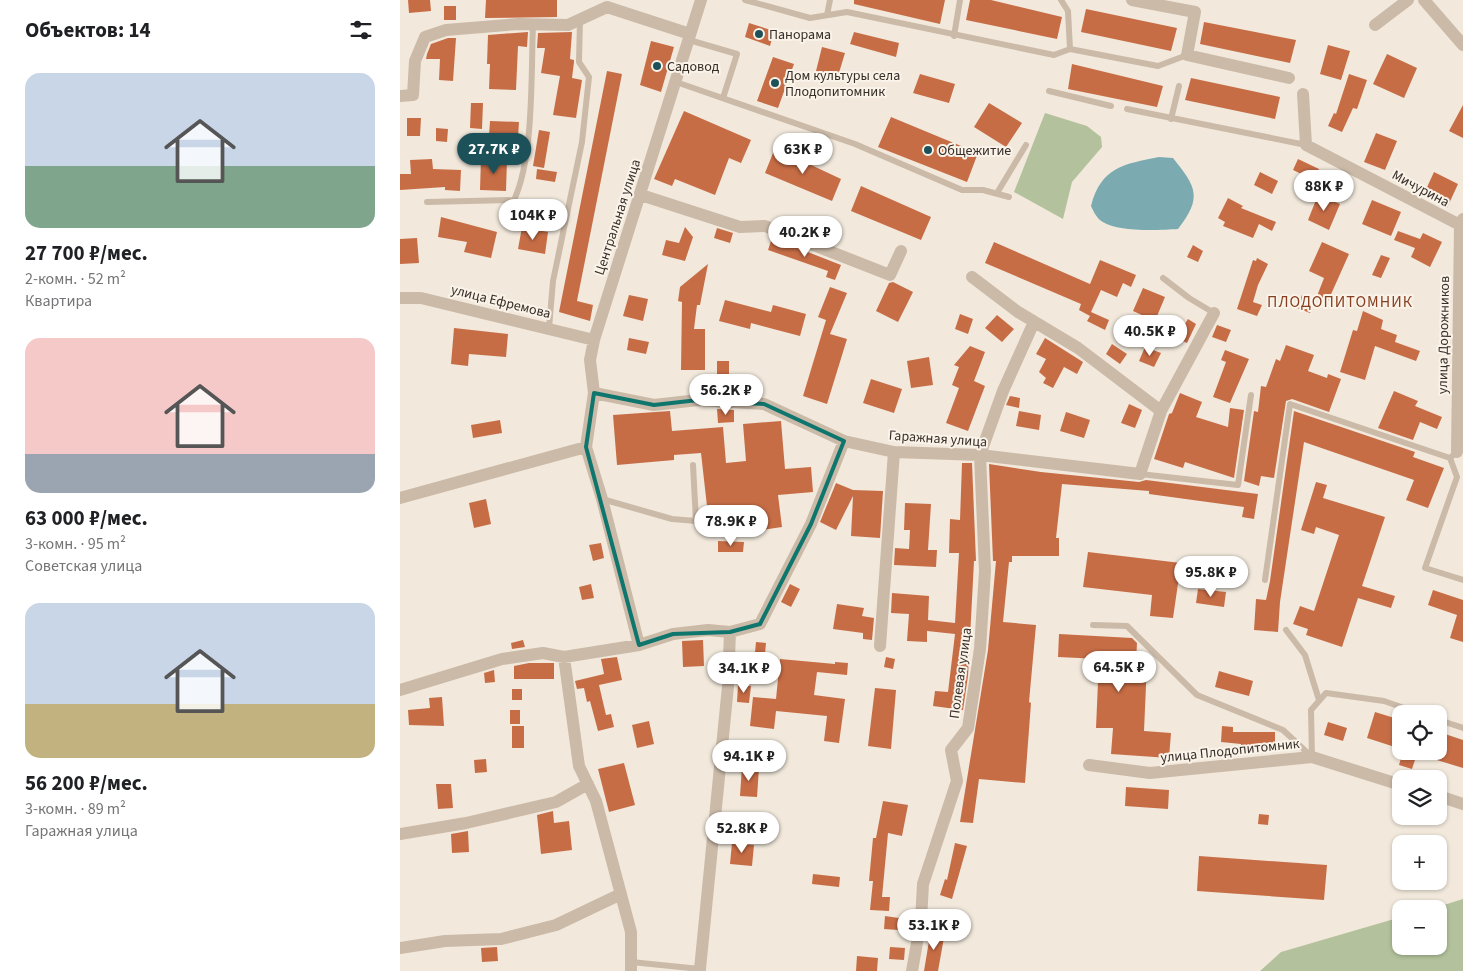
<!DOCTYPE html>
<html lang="ru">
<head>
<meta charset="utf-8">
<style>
	:root { --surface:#fff; --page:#f6f6f6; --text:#202124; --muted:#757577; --accent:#1d5159 }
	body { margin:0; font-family:"Source Sans 3",sans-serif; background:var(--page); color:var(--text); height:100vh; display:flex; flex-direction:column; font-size:19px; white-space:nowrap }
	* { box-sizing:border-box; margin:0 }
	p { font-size:16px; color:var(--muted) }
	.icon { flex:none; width:28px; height:28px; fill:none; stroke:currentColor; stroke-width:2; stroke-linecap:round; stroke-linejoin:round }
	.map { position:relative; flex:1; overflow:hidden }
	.panel { display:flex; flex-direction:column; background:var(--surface); width:400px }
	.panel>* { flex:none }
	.fabs { position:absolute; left:992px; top:705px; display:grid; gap:10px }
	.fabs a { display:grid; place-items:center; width:55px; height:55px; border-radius:10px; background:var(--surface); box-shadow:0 1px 4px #0004; font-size:25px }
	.price { position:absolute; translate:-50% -42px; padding:0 11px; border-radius:18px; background:#fff; color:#222; font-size:16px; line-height:32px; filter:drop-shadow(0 1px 2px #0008) }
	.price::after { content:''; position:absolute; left:50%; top:30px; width:15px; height:11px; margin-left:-8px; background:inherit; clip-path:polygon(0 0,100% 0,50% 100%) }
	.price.current { background:var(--accent); color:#fff }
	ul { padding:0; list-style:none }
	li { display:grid; align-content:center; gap:10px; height:265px; padding:0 25px }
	li span { display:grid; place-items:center; height:155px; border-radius:15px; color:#555 }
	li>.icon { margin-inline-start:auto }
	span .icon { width:90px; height:90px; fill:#fffc; stroke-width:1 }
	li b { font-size:21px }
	h2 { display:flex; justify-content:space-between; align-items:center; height:60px; padding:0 25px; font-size:21px }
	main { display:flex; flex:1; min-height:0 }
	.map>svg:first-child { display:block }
	.green { fill:#b3c29c }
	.water { fill:#7baab0 }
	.building { fill:#c76d46 }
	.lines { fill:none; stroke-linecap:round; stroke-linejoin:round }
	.service { stroke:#cbbaa8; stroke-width:6 }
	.minor { stroke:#cbbaa8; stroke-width:12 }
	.marked { fill:none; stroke:#0f766e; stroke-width:4; stroke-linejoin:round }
	.poi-dot { fill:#1d5159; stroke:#faf3e9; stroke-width:2 }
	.labels { text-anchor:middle; stroke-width:4; stroke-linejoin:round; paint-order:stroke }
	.poi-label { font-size:14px; fill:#372e28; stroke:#faf3e9; text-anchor:start }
	.street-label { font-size:14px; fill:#372e28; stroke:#faf3e9 }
	.quarter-label { font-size:16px; letter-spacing:1px; fill:#873f21; stroke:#faf3e9 }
</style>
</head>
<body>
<main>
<section class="panel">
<h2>Объектов: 14<svg class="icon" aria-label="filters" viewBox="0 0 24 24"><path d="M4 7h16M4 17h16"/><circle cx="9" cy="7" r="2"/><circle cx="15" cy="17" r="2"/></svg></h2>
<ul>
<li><span style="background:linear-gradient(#c9d6e8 60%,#7fa58c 0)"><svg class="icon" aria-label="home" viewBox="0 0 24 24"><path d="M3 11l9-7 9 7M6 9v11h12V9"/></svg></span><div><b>27 700 ₽/мес.</b><p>2-комн. · 52 m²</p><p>Квартира</p></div></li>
<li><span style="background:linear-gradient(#f6c9c9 75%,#9aa5b1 0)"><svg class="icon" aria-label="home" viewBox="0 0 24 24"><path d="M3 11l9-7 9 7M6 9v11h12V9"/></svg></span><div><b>63 000 ₽/мес.</b><p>3-комн. · 95 m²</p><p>Советская улица</p></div></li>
<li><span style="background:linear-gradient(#c9d6e8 65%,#c2b280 0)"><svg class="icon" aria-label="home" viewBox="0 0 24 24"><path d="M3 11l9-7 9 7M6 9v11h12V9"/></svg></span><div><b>56 200 ₽/мес.</b><p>3-комн. · 89 m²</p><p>Гаражная улица</p></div></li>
</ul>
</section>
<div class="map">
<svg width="1063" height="971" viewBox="0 0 1063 971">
	<rect width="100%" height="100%" fill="#f2e9dc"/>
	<path class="green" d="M645 113 687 126 701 137 702 147 672 182 663 219 614 192Z
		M1063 899V971H860L881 952 1001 917V946H1039V909H1031Z"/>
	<path class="water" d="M759 157 773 158C796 187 803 197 778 229 759 230 716 233 700 220 696 217 693 210 691 206 701 167 724 164 759 157Z"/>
	<path class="building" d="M8 0H30L31 11 9 13Z
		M86 0H157V17L85 18Z
		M454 0H545L540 24 454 4Z
		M570 0H591L662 17 657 39 566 20Z
		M44 6H56V20H44Z
		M686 9 777 28 771 51 681 32Z
		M804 22 896 40 890 63 800 44Z
		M349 23 374 31 370 46 345 37Z
		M128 32 127 47 118 46 116 90 89 89 90 64H87L88 35Z
		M172 32 170 59 174 60V62L172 78 182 80 176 118 153 115 160 76 141 73 145 48H137L138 33Z
		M454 32 499 43 496 57 450 44Z
		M48 38H56L53 81 39 80 40 59H26L27 54 31 44Z
		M251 41 274 47 261 92 240 85Z
		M928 45 950 51 941 80 920 74Z
		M422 47 445 53 438 76 416 71Z
		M987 54 1017 68 1004 98 973 84Z
		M373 57 394 64 378 108 357 101Z
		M672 64 763 86 757 107 668 89Z
		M207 71 222 74 177 301 193 305 190 321 159 312Z
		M520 74 555 84 549 103 513 93Z
		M949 74 967 80 957 109 953 108 942 132 928 126 934 113 936 114Z
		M791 78 880 97 875 119 785 100Z
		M71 103H83L82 129 70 128Z
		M589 103 622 123 606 147 574 127Z
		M1063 105V138L1049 131Z
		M284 111 351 140 341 163 329 158 315 195 275 179 272 186 254 179Z
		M491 117 578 153 567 182 478 147Z
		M7 118H21L20 136H7Z
		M90 121 119 122 118 137 89 136Z
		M36 128 48 129 47 142 36 141Z
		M139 130 150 132 144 168 133 166Z
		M976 133 997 141 985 170 964 162Z
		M375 148 441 179 432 201 365 173Z
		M81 158 107 159 106 191 80 190Z
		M32 159 33 169 61 170 60 191 45 190V187L0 190V174H11L10 160Z
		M898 159 919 169 914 180 893 170Z
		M137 169 157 172 155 182 136 179Z
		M860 172 878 181 872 194 854 185Z
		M1034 172 1058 184 1047 208 1023 196Z
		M461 186 531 217 521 240 451 211Z
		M918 195 940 204 929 230 908 220Z
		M828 198 843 206 841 208 876 222 872 231 859 224 853 238 823 226 825 222 818 218Z
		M972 200 1001 212 991 236 962 224Z
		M41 217 97 232 91 258 64 252 67 242 38 237Z
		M122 227 148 232 145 254 118 249Z
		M285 227 293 237 285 261 262 255 266 240 279 243Z
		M317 228 333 233 330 243 314 238Z
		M998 231 1020 239 1023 233 1042 242 1030 267 1011 257 1015 248 994 240Z
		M17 238 19 263 0 264V239Z
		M372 238 441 265 435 280 426 277 428 271 368 250Z
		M594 242 690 284 700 260 736 275 731 287 723 283 717 297 701 290 691 312 709 320 705 330 687 321 690 316 679 310 681 304 585 263Z
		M922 242 949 254 928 301 917 296 924 278 909 271Z
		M793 245 803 251 798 262 787 257Z
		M981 255 990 258 981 278 972 275Z
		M857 258 868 264 858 285 853 302 862 305 857 316 837 309 853 260 856 261Z
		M308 264 300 305H297L294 329H305V370H281L282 302 278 301 280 287Z
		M493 282 513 292 498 322 476 311 489 283Z
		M430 287 447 293 430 334 447 339 427 404 403 396 426 320 418 317Z
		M743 288 765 297 755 321 733 311Z
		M229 295 248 299 243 321 223 316Z
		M902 295 914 299 910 313 897 308Z
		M325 300 371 312 373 305 406 314 400 336 351 323 350 329 319 321Z
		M963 311 983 320 981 329 997 335 995 342 1020 351 1016 361 975 346 965 380 940 372 953 330 957 331Z
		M560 314 573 319 568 334 555 329Z
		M597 315 614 329 602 342 585 328Z
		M788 319 796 324 787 343 771 335 777 324 783 327Z
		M817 325 831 330 826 342 812 337Z
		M54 328 108 334 106 357 69 354 68 366 51 364Z
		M229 338 249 342 246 354 227 350Z
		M645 338 683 362 677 374 664 367 653 388 643 383 646 378 639 372 646 359 636 354Z
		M712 344 727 354 720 364 706 354Z
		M886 345 914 355 908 371 927 378 928 374 941 379 929 412 892 399 886 401 874 478 861 476 859 486 844 481 854 411 858 412 861 386 866 387 876 359 880 361Z
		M570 346 585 352 574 381 585 386 568 431 546 423 559 388 552 385 559 367 554 365Z
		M745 347 761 353 754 367 739 361Z
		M825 350 849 359 830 403 813 397 826 362 821 360Z
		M529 357 533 385 511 388 507 361Z
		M317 361H329V374H317Z
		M471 379 502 389 494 413 463 403Z
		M994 391 1018 401 1015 406 1042 417 1037 429 1020 422 1013 440 978 428Z
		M780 393 802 402 796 417 828 427 830 408 844 410 834 478 785 462 783 468 754 459 769 414 772 413Z
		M610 396 620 398 619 408 606 405Z
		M729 404 742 410 735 428 721 423Z
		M317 409 334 410V422L318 423Z
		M270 411 272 431 323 427 326 463 346 461 343 424 381 421 385 469 411 467 413 492 378 495 382 527 348 532 346 520 309 524 301 453 274 455V460L217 465 213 415Z
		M619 411 641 415 639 430 616 426Z
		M894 411 1015 452 1013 457 1044 468 1028 508 1006 500 1014 480 904 442 880 602 878 632 854 630 856 599 866 600 870 581Z
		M666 412 690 420 684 438 660 431Z
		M100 420 102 433 73 438 71 425Z
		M562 463H572L576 561H574L568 676 563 710 533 706 535 691 548 692 555 634 527 631V642L507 641 509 614 491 613 492 593 529 596 528 620 555 623 559 553H549L550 519 560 520Z
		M589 464 641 472 739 482 746 480 858 494 854 519 842 517 844 507 749 494V491L662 484 656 538H659V556H612V562H609L603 622 636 625 629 702 631 703 625 783 579 779 573 823 560 822 588 650 596 561H593Z
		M916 482 927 485 923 498 985 517 962 586 995 596 991 608 958 598 942 647 906 635 908 629 893 624 900 606 914 611 939 535 916 527 914 534 901 530Z
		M436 483 453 490 483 491 480 538 451 536 453 496 436 530 420 522Z
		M86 499 91 524 74 528 69 503Z
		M505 503 531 504 528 550H537L536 567 494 565 495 548 509 549 510 530H504Z
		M318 541 344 542 343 552H318Z
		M201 543 204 558 193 561 189 545Z
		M688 552 781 563 773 618 750 616 752 595 683 587Z
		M191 584 194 598 182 600 179 587Z
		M390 584 400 589 391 607 381 602Z
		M798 589 826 592 824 607 796 603Z
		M1033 590 1063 600V642L1050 638 1057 615 1028 605Z
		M437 604 464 608 462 616 474 618 472 640 463 639V633L433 629Z
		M659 634 732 638 737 643 736 662 747 663 744 731 771 733 769 758 711 754 713 728H696L699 659 658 657Z
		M123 640 125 647 112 649 111 643Z
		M303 640 304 666 283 667 282 641Z
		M356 642 366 643 364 664 354 663Z
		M217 657 222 680 199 685 206 715 211 714 214 727 198 731 190 701 187 702 184 688 177 689 175 681 204 674 201 659Z
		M486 657 495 659 493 669 484 667Z
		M380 659 435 664V662L448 663 447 675 417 672 414 695 445 699 439 743 424 741 427 716 376 711 374 729 350 726 353 697 376 699Z
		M129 663H154V679H114V666Z
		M94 670 95 682 85 683 84 673Z
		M819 671 853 681 849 696 815 687Z
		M338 685 351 686 349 703 337 702Z
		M475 688 496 690 491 749 468 746Z
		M112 689H122V700H112Z
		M42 697 44 726 9 725 8 710 30 708 29 698Z
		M110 710H120V724H110Z
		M975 712 1001 720V749L967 738Z
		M249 721 254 744 237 748 232 725Z
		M928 722 947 728 943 741 924 735Z
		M112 726H124V748H112Z
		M822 726 833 727V732H875V747H841V744L821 742Z
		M1039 732 1063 740V768L1017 754 1012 769 999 765 1003 751H1039Z
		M86 759 87 772 75 773 74 760Z
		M224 763 235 805 209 812 198 769Z
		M342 766 359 768 357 797 340 796Z
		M36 784H51L53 808 38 809Z
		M726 787 769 790 768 809 725 806Z
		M483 801 508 805 502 836 488 833 482 897H490L489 911 470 910 473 881H469L473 838H476Z
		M153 811 154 823 169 821 172 850 141 854 137 815Z
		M859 814 869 815 868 825 858 824Z
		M68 831 69 852 52 853 51 834Z
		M332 843 354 845 352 866 330 864Z
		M555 843 567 846 552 899 540 895 545 879 547 880Z
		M799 856 927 865 924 900 797 891Z
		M413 874 440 877 439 887 412 884Z
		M485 916 499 918 498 930 484 929Z
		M531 929 545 932 538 971H524Z
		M97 947 98 961 82 962 81 948Z
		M490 947 505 948 504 960 489 959Z
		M457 956 478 958 477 971H456Z"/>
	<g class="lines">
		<path class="service" d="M345 0 410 18 447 12 654 55 670 49 758 66 787 55
			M661 0 668 11 670 49
			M427 15 430 0
			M554 36 560 0
			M289 40 337 54 323 98
			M276 82 455 144 562 190H583L609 197
			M649 91 711 106
			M727 109 906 145
			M771 119 779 86
			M597 193 626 145
			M27 202 114 200C134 158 131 73 133 24
			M763 278 789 298 814 313
			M149 328 153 281 182 142 189 77 179 62 180 19
			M1050 458 1057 477 1025 568 1063 580
			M740 474 838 485 851 395
			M202 499 272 519 296 521 293 465
			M865 580 890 404 1050 458 1059 450
			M693 625 727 626 797 695 883 730 912 757 911 710 926 693 984 701 1021 714
			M886 630 905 655 919 700
			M1039 720 1063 728
			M231 962 300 969"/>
		<path class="minor" d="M732 0 795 12 787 55 889 78
			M1024 0 1063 45
			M975 25 1008 0
			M903 94 906 145 1060 225
			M0 96 13 95 15 61 25 37 46 30 118 24 168 25 207 7 290 34
			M241 195 340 227 365 226 490 275 501 251
			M0 298H21L194 340
			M194 393 254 405 298 400 364 404 444 441 494 452 580 455 740 474 761 411 678 348 618 312 572 277
			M761 411 814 313
			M1057 452 1060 225 1063 219
			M0 498 186 447
			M239 645 202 499 186 447 194 393 190 360 194 340 301 0
			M480 646 494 452
			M164 657 179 766 196 801 231 932V971
			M0 690 102 659 143 653 164 657 239 645 273 634 308 630 330 632
			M689 765 750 773 912 757 1001 785
			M1039 796 1063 804
			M0 834 66 823 156 802 188 784
			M0 948 45 941 101 939 156 925 221 894
			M300 969 328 686 330 632 360 624 411 524 444 441
			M512 971 521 920 523 884 557 781 551 750 568 728 580 649 585 571 580 455 603 391 634 322"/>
	</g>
	<path class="marked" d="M194 393 254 405 298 400 364 404 444 441 411 524 360 624 330 632 273 634 239 645 186 447Z"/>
	<g class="poi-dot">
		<circle cx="359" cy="34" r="5"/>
		<circle cx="257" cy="66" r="5"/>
		<circle cx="375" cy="83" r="5"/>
		<circle cx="528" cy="150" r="5"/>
	</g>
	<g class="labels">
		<g class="poi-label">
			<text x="369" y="39">Панорама</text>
			<text x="267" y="71">Садовод</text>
			<text x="385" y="80">Дом культуры села<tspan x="385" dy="16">Плодопитомник</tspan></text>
			<text x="538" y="155">Общежитие</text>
		</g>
		<g class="street-label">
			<text transform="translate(1021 188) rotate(28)" y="5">Мичурина</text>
			<text transform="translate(217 217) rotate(-72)" y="5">Центральная улица</text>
			<text transform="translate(101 301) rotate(14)" y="5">улица Ефремова</text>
			<text transform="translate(1043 335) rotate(-89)" y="5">улица Дорожников</text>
			<text transform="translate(538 438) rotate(4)" y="5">Гаражная улица</text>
			<text transform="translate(560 673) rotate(-82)" y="5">Полевая улица</text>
			<text transform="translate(830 750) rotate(-6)" y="5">улица Плодопитомник</text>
		</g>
		<g class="quarter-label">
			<text x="940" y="307">ПЛОДОПИТОМНИК</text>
		</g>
	</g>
</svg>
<div class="fabs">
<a><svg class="icon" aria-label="locate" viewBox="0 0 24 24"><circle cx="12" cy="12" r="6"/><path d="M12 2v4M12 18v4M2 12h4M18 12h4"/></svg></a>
<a><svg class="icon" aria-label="layers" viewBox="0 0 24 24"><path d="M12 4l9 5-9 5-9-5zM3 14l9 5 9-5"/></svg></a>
<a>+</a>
<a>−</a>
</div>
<b class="price current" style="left:94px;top:175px">27.7K ₽</b>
<b class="price" style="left:403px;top:175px">63K ₽</b>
<b class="price" style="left:924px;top:212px">88K ₽</b>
<b class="price" style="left:133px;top:241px">104K ₽</b>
<b class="price" style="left:405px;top:258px">40.2K ₽</b>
<b class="price" style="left:750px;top:357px">40.5K ₽</b>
<b class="price" style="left:326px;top:416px">56.2K ₽</b>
<b class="price" style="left:331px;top:547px">78.9K ₽</b>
<b class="price" style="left:811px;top:598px">95.8K ₽</b>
<b class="price" style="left:719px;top:693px">64.5K ₽</b>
<b class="price" style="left:344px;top:694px">34.1K ₽</b>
<b class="price" style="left:349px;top:782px">94.1K ₽</b>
<b class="price" style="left:342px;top:854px">52.8K ₽</b>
<b class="price" style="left:534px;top:951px">53.1K ₽</b>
</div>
</main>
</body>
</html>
